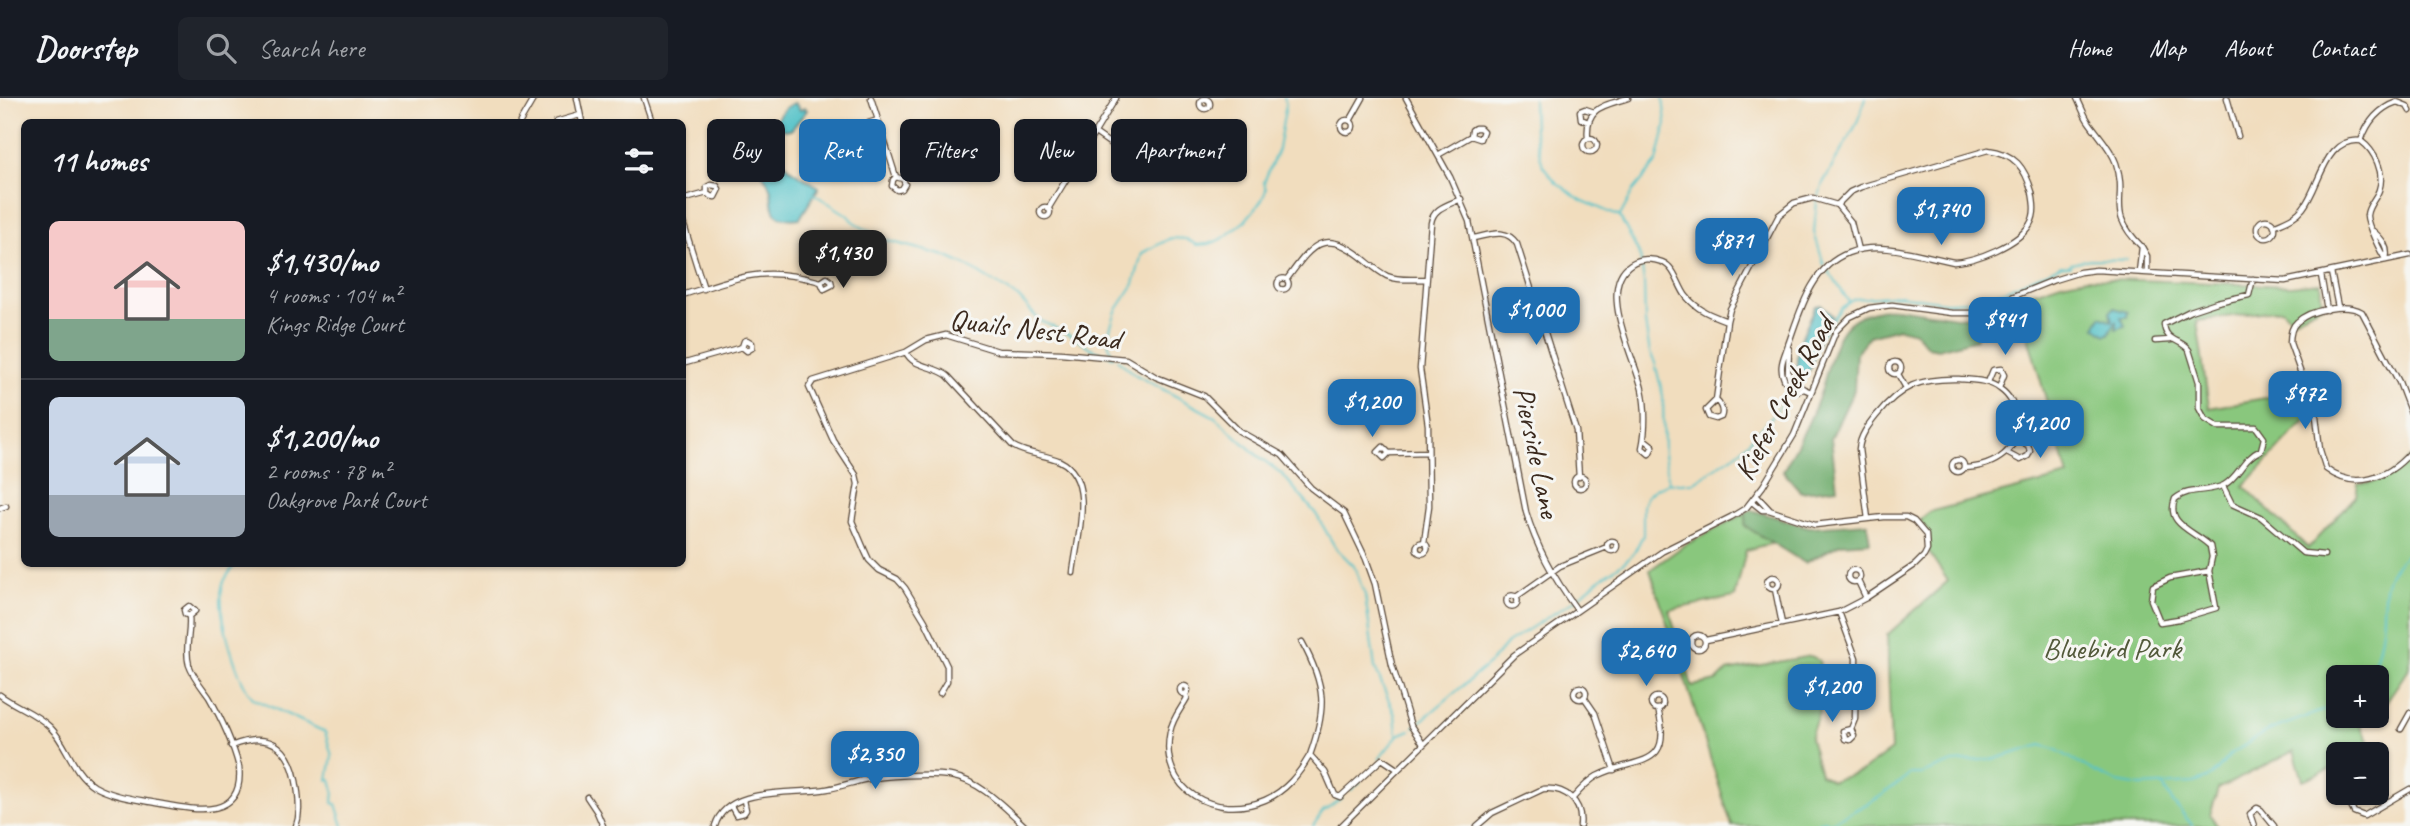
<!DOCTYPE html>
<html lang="en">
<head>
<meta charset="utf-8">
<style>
	:root { --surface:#171b24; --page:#20242c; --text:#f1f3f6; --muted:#9ea1a6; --line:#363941; --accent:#1f6fb2 }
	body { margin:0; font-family:Caveat,sans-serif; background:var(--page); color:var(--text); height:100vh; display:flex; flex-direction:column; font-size:26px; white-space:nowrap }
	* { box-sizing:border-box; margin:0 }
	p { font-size:23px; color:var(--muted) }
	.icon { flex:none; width:38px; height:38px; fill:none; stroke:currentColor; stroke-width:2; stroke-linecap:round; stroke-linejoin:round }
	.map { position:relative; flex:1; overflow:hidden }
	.details { position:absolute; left:21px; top:21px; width:665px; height:448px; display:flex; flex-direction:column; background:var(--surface); border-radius:10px; box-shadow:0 2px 5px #0004 }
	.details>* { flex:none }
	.hud { position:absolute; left:707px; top:21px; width:665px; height:63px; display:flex; gap:14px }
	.controls { position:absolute; left:2326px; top:567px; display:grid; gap:14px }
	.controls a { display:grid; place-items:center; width:63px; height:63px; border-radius:10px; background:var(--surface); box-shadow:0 2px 5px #0004; font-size:35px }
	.price { position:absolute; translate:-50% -60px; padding:0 16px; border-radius:14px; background:var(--accent); color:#fff; font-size:23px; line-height:46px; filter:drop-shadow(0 2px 4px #0008) }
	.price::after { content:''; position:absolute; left:50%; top:42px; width:21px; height:16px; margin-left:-10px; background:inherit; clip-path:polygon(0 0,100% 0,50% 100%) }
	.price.on { background:#222; color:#fff }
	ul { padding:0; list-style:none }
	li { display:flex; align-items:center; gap:21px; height:175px; padding:0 28px }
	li+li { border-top:2px solid var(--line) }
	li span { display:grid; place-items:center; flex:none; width:196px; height:140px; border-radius:10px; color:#555 }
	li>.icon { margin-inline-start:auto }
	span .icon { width:84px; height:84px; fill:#fffc; stroke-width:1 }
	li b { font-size:30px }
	h2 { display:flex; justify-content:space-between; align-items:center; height:84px; padding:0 28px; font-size:30px }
	.chip { padding:0 24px; border-radius:10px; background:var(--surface); box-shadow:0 2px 5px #0004; font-size:24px; line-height:63px }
	.chip.on { background:var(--accent); color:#fff }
	header { display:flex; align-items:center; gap:42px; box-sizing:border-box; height:98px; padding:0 35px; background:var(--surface); border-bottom:2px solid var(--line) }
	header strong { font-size:33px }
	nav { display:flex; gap:38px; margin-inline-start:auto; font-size:24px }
	.search { width:490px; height:63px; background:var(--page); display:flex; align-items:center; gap:18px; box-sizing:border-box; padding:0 24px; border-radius:10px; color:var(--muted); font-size:26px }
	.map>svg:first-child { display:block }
	.green { fill:#89c77d; stroke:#62784e; stroke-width:2 }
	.forest { fill:#6eac6c; stroke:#546b45; stroke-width:2 }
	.water { fill:#54c2c8; stroke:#487673; stroke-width:2 }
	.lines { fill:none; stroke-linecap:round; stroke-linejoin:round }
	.stream { stroke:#54c2c8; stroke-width:2 }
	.minor-casing { stroke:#564536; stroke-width:7 }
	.minor { stroke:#fff; stroke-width:4.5 }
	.labels { text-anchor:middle; stroke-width:6; stroke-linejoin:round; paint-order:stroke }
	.street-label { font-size:30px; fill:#3b2a1e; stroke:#f6f6f2 }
	.park-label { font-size:30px; fill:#52593a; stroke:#f6f6f2 }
</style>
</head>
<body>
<header>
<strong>Doorstep</strong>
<div class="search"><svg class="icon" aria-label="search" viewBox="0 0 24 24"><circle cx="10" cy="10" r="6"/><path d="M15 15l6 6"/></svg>Search here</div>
<nav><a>Home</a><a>Map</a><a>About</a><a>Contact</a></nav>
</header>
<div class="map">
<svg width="2410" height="728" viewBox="0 0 2410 728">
	<rect width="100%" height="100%" fill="#f6f6f2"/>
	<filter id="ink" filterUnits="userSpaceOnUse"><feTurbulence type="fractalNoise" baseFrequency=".0143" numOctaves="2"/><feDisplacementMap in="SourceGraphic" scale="14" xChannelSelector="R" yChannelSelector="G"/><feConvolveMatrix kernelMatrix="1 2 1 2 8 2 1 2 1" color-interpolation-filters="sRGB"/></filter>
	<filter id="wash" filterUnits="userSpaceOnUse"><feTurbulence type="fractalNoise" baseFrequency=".00686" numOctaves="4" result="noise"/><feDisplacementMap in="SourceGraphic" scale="28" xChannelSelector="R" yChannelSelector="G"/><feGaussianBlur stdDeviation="1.57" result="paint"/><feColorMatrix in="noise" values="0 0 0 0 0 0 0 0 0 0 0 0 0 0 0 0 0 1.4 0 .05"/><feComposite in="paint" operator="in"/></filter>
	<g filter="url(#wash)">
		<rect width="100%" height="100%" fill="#f1ddbe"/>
		<path class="green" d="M2086 180 2290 188 2320 185 2322 207 2292 222 2282 211 2197 223 2209 310 2304 293 2312 315 2244 388 2308 450 2356 398 2358 385C2379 386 2397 376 2410 360V569L2377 617 2376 579H2338V618H2367L2360 628 2374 653 2367 656H2338V668L2303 682 2294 653 2218 691 2210 717 2218 728H1732L1650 472 1683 448 1746 415V428L1772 445 1746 452 1735 499 1669 512 1692 588 1717 583 1727 573 1811 558 1819 562 1823 602 1810 640 1820 676 1832 683 1862 673 1891 652 1887 537 1948 483 1928 453 1929 438 1920 422 1929 414 2068 378 2017 200 2061 185Z"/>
		<path class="forest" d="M1897 210 1956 219 1975 218 1977 241 1938 251 1928 249 1915 234 1899 230 1869 238 1856 255 1854 292 1831 340 1837 390 1801 394 1783 373C1796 349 1810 325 1819 299 1836 248 1832 213 1897 210Z
			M1751 412 1809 429 1867 425 1870 444 1840 446 1805 465 1745 428 1746 415Z"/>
		<path class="water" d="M795 5 800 12 805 10 807 12 805 15 791 32 779 31 775 24C780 16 785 7 795 5Z
			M761 45 769 46 791 72 819 89 800 120C793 121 783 121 777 117 770 111 773 97 770 90 766 76 754 69 750 55L754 49Z
			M1822 207 1832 218 1821 237 1810 272 1799 276C1791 255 1807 227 1816 208Z
			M2114 210 2128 214 2127 219H2121L2125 228 2116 231V222L2109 236 2106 237 2095 229 2101 218 2112 223 2110 214Z"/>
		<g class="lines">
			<path class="stream" d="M1533 0 1534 34 1543 68 1556 84 1581 102 1620 119 1640 158 1644 184 1645 225 1650 255 1655 265 1663 298 1664 356 1669 385
				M814 96 846 116 858 127 885 142 945 158 967 168 1018 199 1039 222 1074 239 1091 250 1114 259
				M1620 118 1634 92 1657 64 1666 25 1663 0
				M1824 167 1814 134 1817 103 1823 85 1856 27 1866 0
				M1828 172 1849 204
				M1821 238 1841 210 1854 201 1899 197 1945 204 1974 203 2008 191 2061 167 2070 168 2071 165 2090 161 2127 162
				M1112 256 1108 244 1113 237 1109 234 1116 213 1134 186 1142 155 1171 140 1186 141 1197 147 1209 146 1222 141 1245 123 1262 102 1266 92 1264 84 1278 51 1286 6 1284 0
				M1118 262 1136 277 1215 319 1258 358 1282 376 1316 416 1335 449 1354 468 1365 497 1375 570 1395 617 1397 636
				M235 466C231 474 223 480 222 490 217 513 237 584 254 601L325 634 332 658 328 682H331L334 692 333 705 336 706 343 728
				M2368 579C2374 567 2379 551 2381 538 2387 503 2375 478 2410 454
				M1414 629 1491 564 1507 545 1578 500 1597 483 1623 465 1634 455 1643 437V407L1647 398 1656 390 1669 385H1693L1740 353 1775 315 1800 276
				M1379 661 1398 637 1410 632
				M2163 688 2172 703 2193 728
				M1351 692 1360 684
				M1313 728 1323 713 1342 700
				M1812 728 1825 722 1830 725 1878 700 1910 676H1921L1953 664 1995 661 2041 647 2055 651 2095 674 2117 684 2141 688 2194 685 2212 678 2231 656 2265 634 2338 607"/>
		</g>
	</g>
	<g filter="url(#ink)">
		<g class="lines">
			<defs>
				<path id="minor" d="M577 0 582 24
					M644 0 652 24
					M871 0 896 79 893 82 892 88 897 92 902 91 905 86 903 81 896 79
					M1406 0 1450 79 1469 123 1526 414C1537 451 1554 481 1577 512
					M2077 0C2081 8 2084 17 2089 24 2098 37 2111 50 2116 65 2129 103 2104 112 2142 149
					M2227 0 2238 38
					M1200 6a5 5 0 1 1 10 0a5 5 0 1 1-10 0Z
					M1341 28a6 6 0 1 1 12 0a6 6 0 1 1-12 0Z
					M1350 23 1363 0
					M520 24 534 0
					M556 24 580 17
					M1588 24 1581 21 1580 13 1585 11 1594 14
					M835 35 832 43H827L823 40V36L827 31 835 35 878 22
					M1095 35 1142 68 1144 76H1150L1153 73 1151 65H1146L1142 68
					M1588 40C1585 9 1603 8 1628 0
					M1583 47a7 7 0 1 1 14 0a7 7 0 1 1-14 0Z
					M2361 43C2367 25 2377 11 2397 4L2407 8 2410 13
					M1438 57 1471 38 1472 32 1475 30H1480L1483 33 1480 41 1471 38
					M682 102 707 95 710 98 715 99 719 91 717 88 711 87 707 89V95
					M1040 114a5 5 0 1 1 10 0a5 5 0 1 1-10 0Z
					M1048 111 1116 0
					M682 121 704 191
					M2257 131a9 9 0 1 1 18 0a9 9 0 1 1-18 0Z
					M2274 128C2284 123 2295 120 2303 110 2321 87 2324 39 2361 43 2375 53 2385 75 2379 92 2376 101 2368 107 2367 117 2366 125 2381 155 2386 162
					M2373 133C2382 141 2389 149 2386 161
					M1473 140C1490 137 1506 129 1517 146L1576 333 1579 379
					M2139 174 2142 149 2147 158V175
					M2331 174 2338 209
					M2321 177 2327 212
					M1277.5 186a5.5 5.5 0 1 1 11 0a5.5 5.5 0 1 1-11 0Z
					M1287 181C1310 150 1322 129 1360 158 1369 165 1377 173 1387 178 1398 183 1414 181 1426 181
					M682 197C739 180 761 167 821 184L827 180 831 183 832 187 824 191 821 184
					M2155 243 2171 242
					M1789 251 1788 275 1790 281 1804 291
					M906 254C913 270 934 267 948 278L1013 348C1028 357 1045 356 1060 363 1097 381 1076 444 1073 475
					M1889 270a6 6 0 1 1 12 0a6 6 0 1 1-12 0Z
					M682 266 742 249 747 253 752 250V245L747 242 744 243 742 249
					M1898 276 1906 290
					M1988 284 1993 272 2001 271 2004 277 1999 290
					M1811 294 1804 291 1797 293C1790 289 1785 286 1783 278 1779 267 1785 257 1788 247 1800 214 1811 169 1848 155 1881 142 1921 158 1954 164 1976 163 2019 146 2030 126 2036 116 2034 105 2032 94 2025 70 2015 55 1988 52L1861 89 1850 94 1837 107
					M1716 302C1721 307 1724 312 1721 319L1716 321 1709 319 1706 312 1716 302 1727 223 1730 211 1779 117 1794 105 1813 100 1837 107 1851 124 1858 152
					M2410 313 2399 284 2362 214C2347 205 2311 211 2297 224 2291 229 2290 237 2290 245L2316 318 2320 352 2326 371C2355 393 2388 380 2410 355
					M1644 341 1653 348 1649 356 1642 350C1646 332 1646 309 1642 291 1635 261 1596 189 1631 166 1640 160 1652 160 1662 164 1675 169 1678 187 1686 198 1697 212 1711 217 1727 223
					M1389 355 1384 360 1378 354 1383 349 1389 355 1428 354
					M2007 355 2020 362 2028 358 2030 353 2028 347 2015 341
					M1952 368a6 6 0 1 1 12 0a6 6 0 1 1-12 0Z
					M1574 384a6 6 0 1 1 12 0a6 6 0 1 1-12 0Z
					M2223 388 2232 406 2261 419 2303 455 2324 457
					M1756 397 1769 411
					M0 410 6 408
					M1868 421 1859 351C1860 338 1868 328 1876 318 1901 287 1920 280 1959 281 1973 282 1989 282 2000 291 2009 297 2015 308 2017 318 2023 352 1994 369 1964 370
					M1607 448a5 5 0 1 1 10 0a5 5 0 1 1-10 0Z
					M1416.5 450a5.5 5.5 0 1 1 11 0a5.5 5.5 0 1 1-11 0Z
					M1424 445 1429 408 1428 327 1420 271 1431 125C1433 110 1448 107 1461 101
					M1848 478a6 6 0 1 1 12 0a6 6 0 1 1-12 0Z
					M2209 473 2216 510 2179 521 2160 524 2151 502 2153 488 2170 480 2209 473 2212 459 2210 448C2195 433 2165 427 2175 401 2189 389 2209 395 2224 387 2239 379 2242 361 2261 352L2264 340 2256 329H2218L2205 321 2199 310V284L2189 252C2181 241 2165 244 2164 226L2190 213 2217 204 2249 197 2253 181
					M1767 485a6 6 0 1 1 12 0a6 6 0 1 1-12 0Z
					M1858 483 1866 500
					M1775 491 1782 526
					M1506.5 503a5.5 5.5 0 1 1 11 0a5.5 5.5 0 1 1-11 0Z
					M1516 499 1560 468 1607 449
					M1839 514 1856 560 1855 621 1851 631 1854 638 1850 642 1845 641 1843 633 1851 631
					M1691 544a7 7 0 1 1 14 0a7 7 0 1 1-14 0Z
					M1706 542 1839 514 1866 500 1915 467 1924 458 1927 452 1926 437 1914 423 1906 419H1884L1815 427 1769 412H1762L1752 404
					M1302 544C1326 588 1327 610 1310 657
					M1180 592a4 4 0 1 1 8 0a4 4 0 1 1-8 0Z
					M1574 595a6 6 0 1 1 12 0a6 6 0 1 1-12 0Z
					M940 595 947 583V568L925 523 905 490 897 481 879 472 869 462 864 451 852 423 858 386 856 377 833 342 809 289 813 283 906 254 926 242 946 237 998 253 1061 255 1126 261 1156 279 1204 298 1239 333 1282 357 1311 390 1344 415 1366 461 1375 486 1392 567 1411 628 1423 646
					M1186 596 1187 600C1181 611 1172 621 1170 634 1158 692 1215 723 1265 702 1286 693 1299 676 1310 657L1325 674 1335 697 1340 699 1382 661 1397 671
					M0 597C16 609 36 615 50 629 68 647 71 673 94 688 113 699 136 701 156 705 190 711 245 725 239 669 233 646 221 620 209 599 202 589 193 579 189 567 184 550 191 535 189 518L185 516 184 512 189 508 195 513 189 518
					M1584 599 1595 615 1614 672
					M1651 605a6 6 0 1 1 12 0a6 6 0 1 1-12 0Z
					M2401 631 2410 615
					M231 648C274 631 293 652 298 695 299 706 300 717 296 728
					M2334 673 2338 682
					M2344 695 2354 714 2364 718 2410 691
					M587 699 597 714 603 728
					M1573 700C1580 692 1588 683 1597 678 1636 658 1674 673 1658 611
					M731 708 736 717 744 715 746 712 744 702
					M715 728C727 687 795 697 827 691 839 689 851 685 863 682 884 678 929 675 950 678 981 683 1003 708 1025 728
					M1341 728 1514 557 1663 453 1731 419 1746 410 1763 388 1794 337 1836 233 1850 219 1869 210 1892 207 1952 215H1972L2054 182 2080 174 2096 172 2285 183 2410 157
					M1477 728 1492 715 1543 691C1566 689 1583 704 1580 728
					M2254 728 2250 716 2257 710 2261 712 2274 728"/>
			</defs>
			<use href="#minor" class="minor-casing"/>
			<use href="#minor" class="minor"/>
		</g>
	</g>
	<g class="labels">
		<g class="street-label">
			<text transform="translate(1035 231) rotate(7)" y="10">Quails Nest Road</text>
			<text transform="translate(1784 300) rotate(-62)" y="10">Kiefer Creek Road</text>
			<text transform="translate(1537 354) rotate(78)" y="10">Pierside Lane</text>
		</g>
		<g class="park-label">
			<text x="2112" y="560">Bluebird Park</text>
		</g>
	</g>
</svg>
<div class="controls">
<a>+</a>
<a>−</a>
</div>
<b class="price" style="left:1941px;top:149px">$1,740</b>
<b class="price" style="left:1732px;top:180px">$871</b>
<b class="price on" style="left:843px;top:192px">$1,430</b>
<b class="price" style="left:1536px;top:249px">$1,000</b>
<b class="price" style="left:2005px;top:259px">$941</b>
<b class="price" style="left:2305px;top:333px">$972</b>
<b class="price" style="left:1372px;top:341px">$1,200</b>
<b class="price" style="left:2040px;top:362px">$1,200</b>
<b class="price" style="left:1646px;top:590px">$2,640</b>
<b class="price" style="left:1832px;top:626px">$1,200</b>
<b class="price" style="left:875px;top:693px">$2,350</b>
<div class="hud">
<a class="chip">Buy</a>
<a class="chip on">Rent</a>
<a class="chip">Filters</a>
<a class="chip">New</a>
<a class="chip">Apartment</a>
</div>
<section class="details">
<h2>11 homes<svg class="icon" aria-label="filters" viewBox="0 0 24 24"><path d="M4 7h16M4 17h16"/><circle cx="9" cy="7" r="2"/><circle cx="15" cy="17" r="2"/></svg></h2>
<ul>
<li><span style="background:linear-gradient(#f6c9c9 70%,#7fa58c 0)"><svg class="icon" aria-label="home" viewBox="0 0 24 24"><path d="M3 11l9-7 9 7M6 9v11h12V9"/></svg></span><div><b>$1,430/mo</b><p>4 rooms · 104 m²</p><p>Kings Ridge Court</p></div></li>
<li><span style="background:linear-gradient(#c9d6e8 70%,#9aa5b1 0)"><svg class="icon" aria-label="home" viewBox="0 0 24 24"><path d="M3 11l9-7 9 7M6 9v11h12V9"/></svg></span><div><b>$1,200/mo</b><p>2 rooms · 78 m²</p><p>Oakgrove Park Court</p></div></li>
</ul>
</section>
</div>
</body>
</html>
